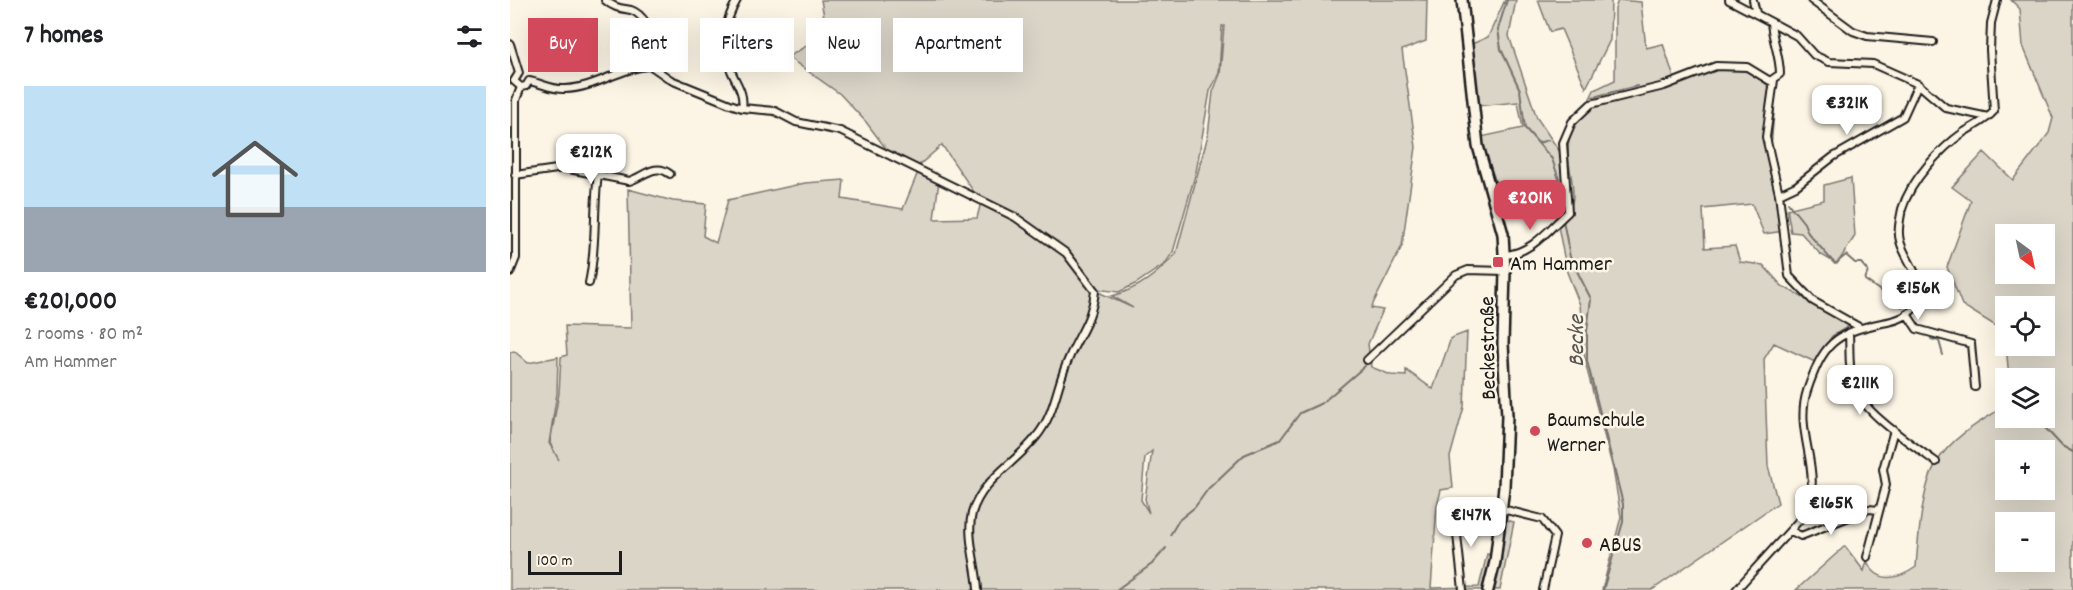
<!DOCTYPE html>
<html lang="en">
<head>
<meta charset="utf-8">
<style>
	:root { --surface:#fff; --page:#f6f6f6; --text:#202124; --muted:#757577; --accent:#d1495b }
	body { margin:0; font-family:Dekko,sans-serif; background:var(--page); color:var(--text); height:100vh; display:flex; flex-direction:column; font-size:22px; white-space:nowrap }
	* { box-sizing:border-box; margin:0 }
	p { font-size:20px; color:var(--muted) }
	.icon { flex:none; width:33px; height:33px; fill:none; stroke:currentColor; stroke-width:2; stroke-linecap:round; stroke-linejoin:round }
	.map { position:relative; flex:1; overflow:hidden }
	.sheet { display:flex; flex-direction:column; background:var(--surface); width:510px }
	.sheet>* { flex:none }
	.top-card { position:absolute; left:18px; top:18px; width:570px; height:54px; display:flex; gap:12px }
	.needle { width:39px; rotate:147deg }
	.buttons { position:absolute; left:1485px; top:224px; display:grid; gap:12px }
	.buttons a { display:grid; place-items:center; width:60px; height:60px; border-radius:0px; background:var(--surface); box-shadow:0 6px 24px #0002; font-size:30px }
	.scale { position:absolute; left:18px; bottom:15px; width:94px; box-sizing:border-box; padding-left:6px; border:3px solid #1c1c1c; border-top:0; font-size:16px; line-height:21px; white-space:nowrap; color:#1c1c1c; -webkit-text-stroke:4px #fcf5e5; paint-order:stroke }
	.price { position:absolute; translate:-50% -51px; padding:0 14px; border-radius:12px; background:#fff; color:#222; font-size:20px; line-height:39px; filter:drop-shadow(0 2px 3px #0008) }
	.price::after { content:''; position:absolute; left:50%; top:36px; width:18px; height:14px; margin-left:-9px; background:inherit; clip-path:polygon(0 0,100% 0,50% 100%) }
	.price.selected { background:var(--accent); color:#fff }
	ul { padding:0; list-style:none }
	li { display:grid; align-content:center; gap:12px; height:318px; padding:0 24px }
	li span { display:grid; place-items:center; height:186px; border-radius:0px; color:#555 }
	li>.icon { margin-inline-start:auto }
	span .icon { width:108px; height:108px; fill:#fffc; stroke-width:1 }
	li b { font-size:26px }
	h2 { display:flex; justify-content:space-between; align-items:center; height:72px; padding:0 24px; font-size:26px }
	.tag { padding:0 21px; border-radius:0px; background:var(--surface); box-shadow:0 6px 24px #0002; font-size:21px; line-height:54px }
	.tag.selected { background:var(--accent); color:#fff }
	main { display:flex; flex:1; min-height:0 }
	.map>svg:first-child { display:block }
	.green { fill:#dbd5c8; stroke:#7c7872; stroke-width:1.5; fill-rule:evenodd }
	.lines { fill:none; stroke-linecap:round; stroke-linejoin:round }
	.stream { stroke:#75726c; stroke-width:2 }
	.minor-casing { stroke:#1c1c1c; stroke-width:10 }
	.secondary-casing { stroke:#1c1c1c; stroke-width:14 }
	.minor { stroke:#fcf5e5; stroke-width:6 }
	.secondary { stroke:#fcf5e5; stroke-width:9 }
	.poi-dot { fill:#d1495b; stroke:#fcf5e5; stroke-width:2 }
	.labels { text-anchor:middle; stroke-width:5; stroke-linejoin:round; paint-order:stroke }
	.poi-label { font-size:22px; fill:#1c1c1c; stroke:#fcf5e5; text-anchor:start }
	.street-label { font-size:22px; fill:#1c1c1c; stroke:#fcf5e5 }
	.water-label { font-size:24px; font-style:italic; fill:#575551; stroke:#fcf5e5 }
</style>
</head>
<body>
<main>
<section class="sheet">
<h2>7 homes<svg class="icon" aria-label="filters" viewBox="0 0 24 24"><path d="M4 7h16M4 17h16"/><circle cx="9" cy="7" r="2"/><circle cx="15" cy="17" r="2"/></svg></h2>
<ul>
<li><span style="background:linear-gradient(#bfe0f5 65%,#9aa5b1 0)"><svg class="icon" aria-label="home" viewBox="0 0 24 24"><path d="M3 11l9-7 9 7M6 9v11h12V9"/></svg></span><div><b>€201,000</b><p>2 rooms · 80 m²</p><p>Am Hammer</p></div></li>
</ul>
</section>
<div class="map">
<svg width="1563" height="590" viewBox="0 0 1563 590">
	<rect width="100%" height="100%" fill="#fcf5e5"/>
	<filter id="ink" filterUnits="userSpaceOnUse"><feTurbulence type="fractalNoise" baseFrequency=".0167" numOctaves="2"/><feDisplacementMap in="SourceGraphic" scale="12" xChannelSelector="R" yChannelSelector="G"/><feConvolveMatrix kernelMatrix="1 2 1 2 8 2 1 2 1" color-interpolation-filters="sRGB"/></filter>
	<g filter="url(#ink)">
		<path class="green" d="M311 0H917L916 41 892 50 906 147 892 246 861 308 873 310 858 344 861 367 881 375 896 376V370L923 389 941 338 957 332 954 407 940 457 943 488 931 490 927 506 921 588 969 587 977 554 981 555 973 590H0V352L4 351 18 363 48 357 47 393 39 443 49 460 40 443 49 393 51 357 57 355 55 326 121 328 118 189 163 201 196 204 193 236 206 243 218 200 295 183 334 180 332 199 393 209 408 172 429 181 424 219 467 218 471 202 504 219 554 254 583 291 581 311 556 363 585 312 586 291 623 308 602 296C629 289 647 274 666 254L698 135 703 92 710 74 714 26H712L709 73 700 91 686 172 663 252 655 264 625 284 609 292 586 289 557 251 506 216 468 198 432 145 408 166 377 150 356 122 330 94 278 57 317 33ZM642 451 635 499 639 513 631 500 635 457Z
			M995 0H1006L999 36 1027 118 1050 152 1056 210 1047 217 1040 185 990 201C987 176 976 162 971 137L1013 128 1008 102 967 106 962 44 978 37Z
			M1028 0H1101L1100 40 1076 88 1051 29 1040 32Z
			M1108 0 1131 2 1136 48 1153 44 1166 84C1201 71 1231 55 1260 88L1256 137 1274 231 1254 234 1242 204 1193 209 1195 248 1225 246 1230 262 1253 265 1272 286 1326 316 1339 326 1322 336 1305 362 1264 343 1254 359 1258 466 1268 503 1142 590H1092L1111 517 1103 469 1075 362 1070 305 1057 272 1048 226C1079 198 1051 170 1060 135 1062 127 1069 122 1073 115 1076 107 1080 98 1084 90L1105 80V9Z
			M1501 0H1563V590H1286L1335 546 1354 571 1357 561C1367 584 1388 580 1406 567 1408 540 1412 484 1427 462 1442 437 1471 421 1495 406L1496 417H1534V378H1499L1496 345H1534V306H1496L1495 344 1494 331 1452 305 1437 267 1461 201 1442 187 1474 152 1503 180 1539 133 1543 118 1513 46 1510 9ZM1496 234H1534V273H1496ZM1496 450H1534V489H1496ZM1496 522H1534V561H1496Z
			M1341 178 1345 236 1327 264 1310 254 1291 233 1281 232 1277 209 1314 200V185Z
			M995 520 1004 522 990 590H982Z"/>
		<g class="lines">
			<path class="stream" d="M997 0 988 29 991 49 1010 90 1015 128 1042 159 1049 179 1052 214
				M1083 97 1127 86
				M1264 110 1261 144 1268 174
				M1028 143 1038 140
				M1278 203 1294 223 1298 233 1325 264 1336 255 1345 263H1351L1358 271 1355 280 1393 307
				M1053 220 1060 257 1081 299 1077 331V361L1113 504V522L1093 590
				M1421 339 1429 341 1433 355
				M1486 373 1496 379
				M1525 417 1552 446 1563 452
				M660 535 669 520 685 507 698 489 734 455 770 440 790 413 812 403 855 366
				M606 590 642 564 656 548"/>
			<defs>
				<path id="minor" d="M95 0C104 8 110 8 121 10 132 13 145 34 147 45L141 66
					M227 0C214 23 211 43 220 68 225 82 235 92 232 108
					M1219 0 1261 22
					M1243 0 1246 13
					M1301 0 1343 31 1357 36 1423 42
					M0 44 9 73
					M9 73 4 81 11 87
					M1264 80 1256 137 1269 194 1279 276 1303 301 1351 328
					M19 81C31 83 42 90 55 89 86 88 110 67 141 66L161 80 220 104 232 108 265 111 286 122 330 131 505 217 556 253 585 291C582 320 570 332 559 358 546 385 546 413 526 437 506 463 472 479 462 513 456 537 467 566 468 590
					M5 175 54 168 119 181C133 177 145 162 160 174
					M1269 194 1286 186 1323 157 1393 117 1408 84
					M994 255C1021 254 1039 229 1058 212L1053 143 1062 122 1081 104 1154 86 1206 66 1237 67 1260 81 1270 74C1270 55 1262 40 1261 22L1287 36 1304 55 1319 62 1363 64 1408 84 1436 108 1478 117
					M0 273 6 258V100L11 87 16 86 19 81
					M79 283C87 247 83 211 88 174
					M1397 314 1407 329 1461 344 1465 387
					M1339 333C1340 349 1338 368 1343 384 1351 412 1403 445 1426 462
					M857 360 946 275 958 270 995 271
					M944 507 953 590
					M992 509 1032 519 1045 536 1033 590
					M1281 531 1291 536 1359 509 1368 510
					M1357 557 1376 485 1373 469 1384 430
					M1226 590 1294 515C1316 472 1283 435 1297 391 1313 344 1324 333 1372 323 1384 321 1396 318 1404 308 1422 286 1395 262 1390 241 1387 231 1390 219 1392 209 1401 180 1430 149 1454 132 1465 125 1476 121 1484 111L1480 50 1481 23 1487 0"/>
				<path id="secondary" d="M952 0 968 146 993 234 995 271 993 344 997 416 994 487 985 562 978 590"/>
			</defs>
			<use href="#minor" class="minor-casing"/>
			<use href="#secondary" class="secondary-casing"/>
			<use href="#minor" class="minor"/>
			<use href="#secondary" class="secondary"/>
		</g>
	</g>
	<g class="poi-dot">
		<rect x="982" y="256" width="12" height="12" rx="3"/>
		<circle cx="1025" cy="431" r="6"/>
		<circle cx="1077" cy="543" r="6"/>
	</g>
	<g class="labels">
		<g class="poi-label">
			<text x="1000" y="270">Am Hammer</text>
			<text x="1037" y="426">Baumschule<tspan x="1037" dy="25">Werner</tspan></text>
			<text x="1089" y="551">ABUS</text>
		</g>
		<g class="street-label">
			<text transform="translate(976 348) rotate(-91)" y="8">Beckestraße</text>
		</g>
		<g class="water-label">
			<text transform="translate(1065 341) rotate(-90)" y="8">Becke</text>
		</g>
	</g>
</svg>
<div class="buttons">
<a><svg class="needle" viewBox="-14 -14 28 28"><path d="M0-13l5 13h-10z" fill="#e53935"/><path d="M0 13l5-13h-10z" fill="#757577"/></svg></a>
<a><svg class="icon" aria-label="locate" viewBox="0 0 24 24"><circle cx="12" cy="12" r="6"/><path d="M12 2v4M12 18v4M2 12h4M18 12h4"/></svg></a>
<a><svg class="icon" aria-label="layers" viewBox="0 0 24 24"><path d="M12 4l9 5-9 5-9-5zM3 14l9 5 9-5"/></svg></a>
<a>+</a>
<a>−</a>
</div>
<div class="scale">100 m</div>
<b class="price" style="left:1337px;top:136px">€321K</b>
<b class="price" style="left:81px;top:185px">€212K</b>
<b class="price selected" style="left:1020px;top:231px">€201K</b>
<b class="price" style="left:1408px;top:321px">€156K</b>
<b class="price" style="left:1350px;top:416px">€211K</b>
<b class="price" style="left:1321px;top:536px">€165K</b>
<b class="price" style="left:961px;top:548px">€147K</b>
<div class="top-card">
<a class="tag selected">Buy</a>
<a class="tag">Rent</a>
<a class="tag">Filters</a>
<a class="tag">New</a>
<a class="tag">Apartment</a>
</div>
</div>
</main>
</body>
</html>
